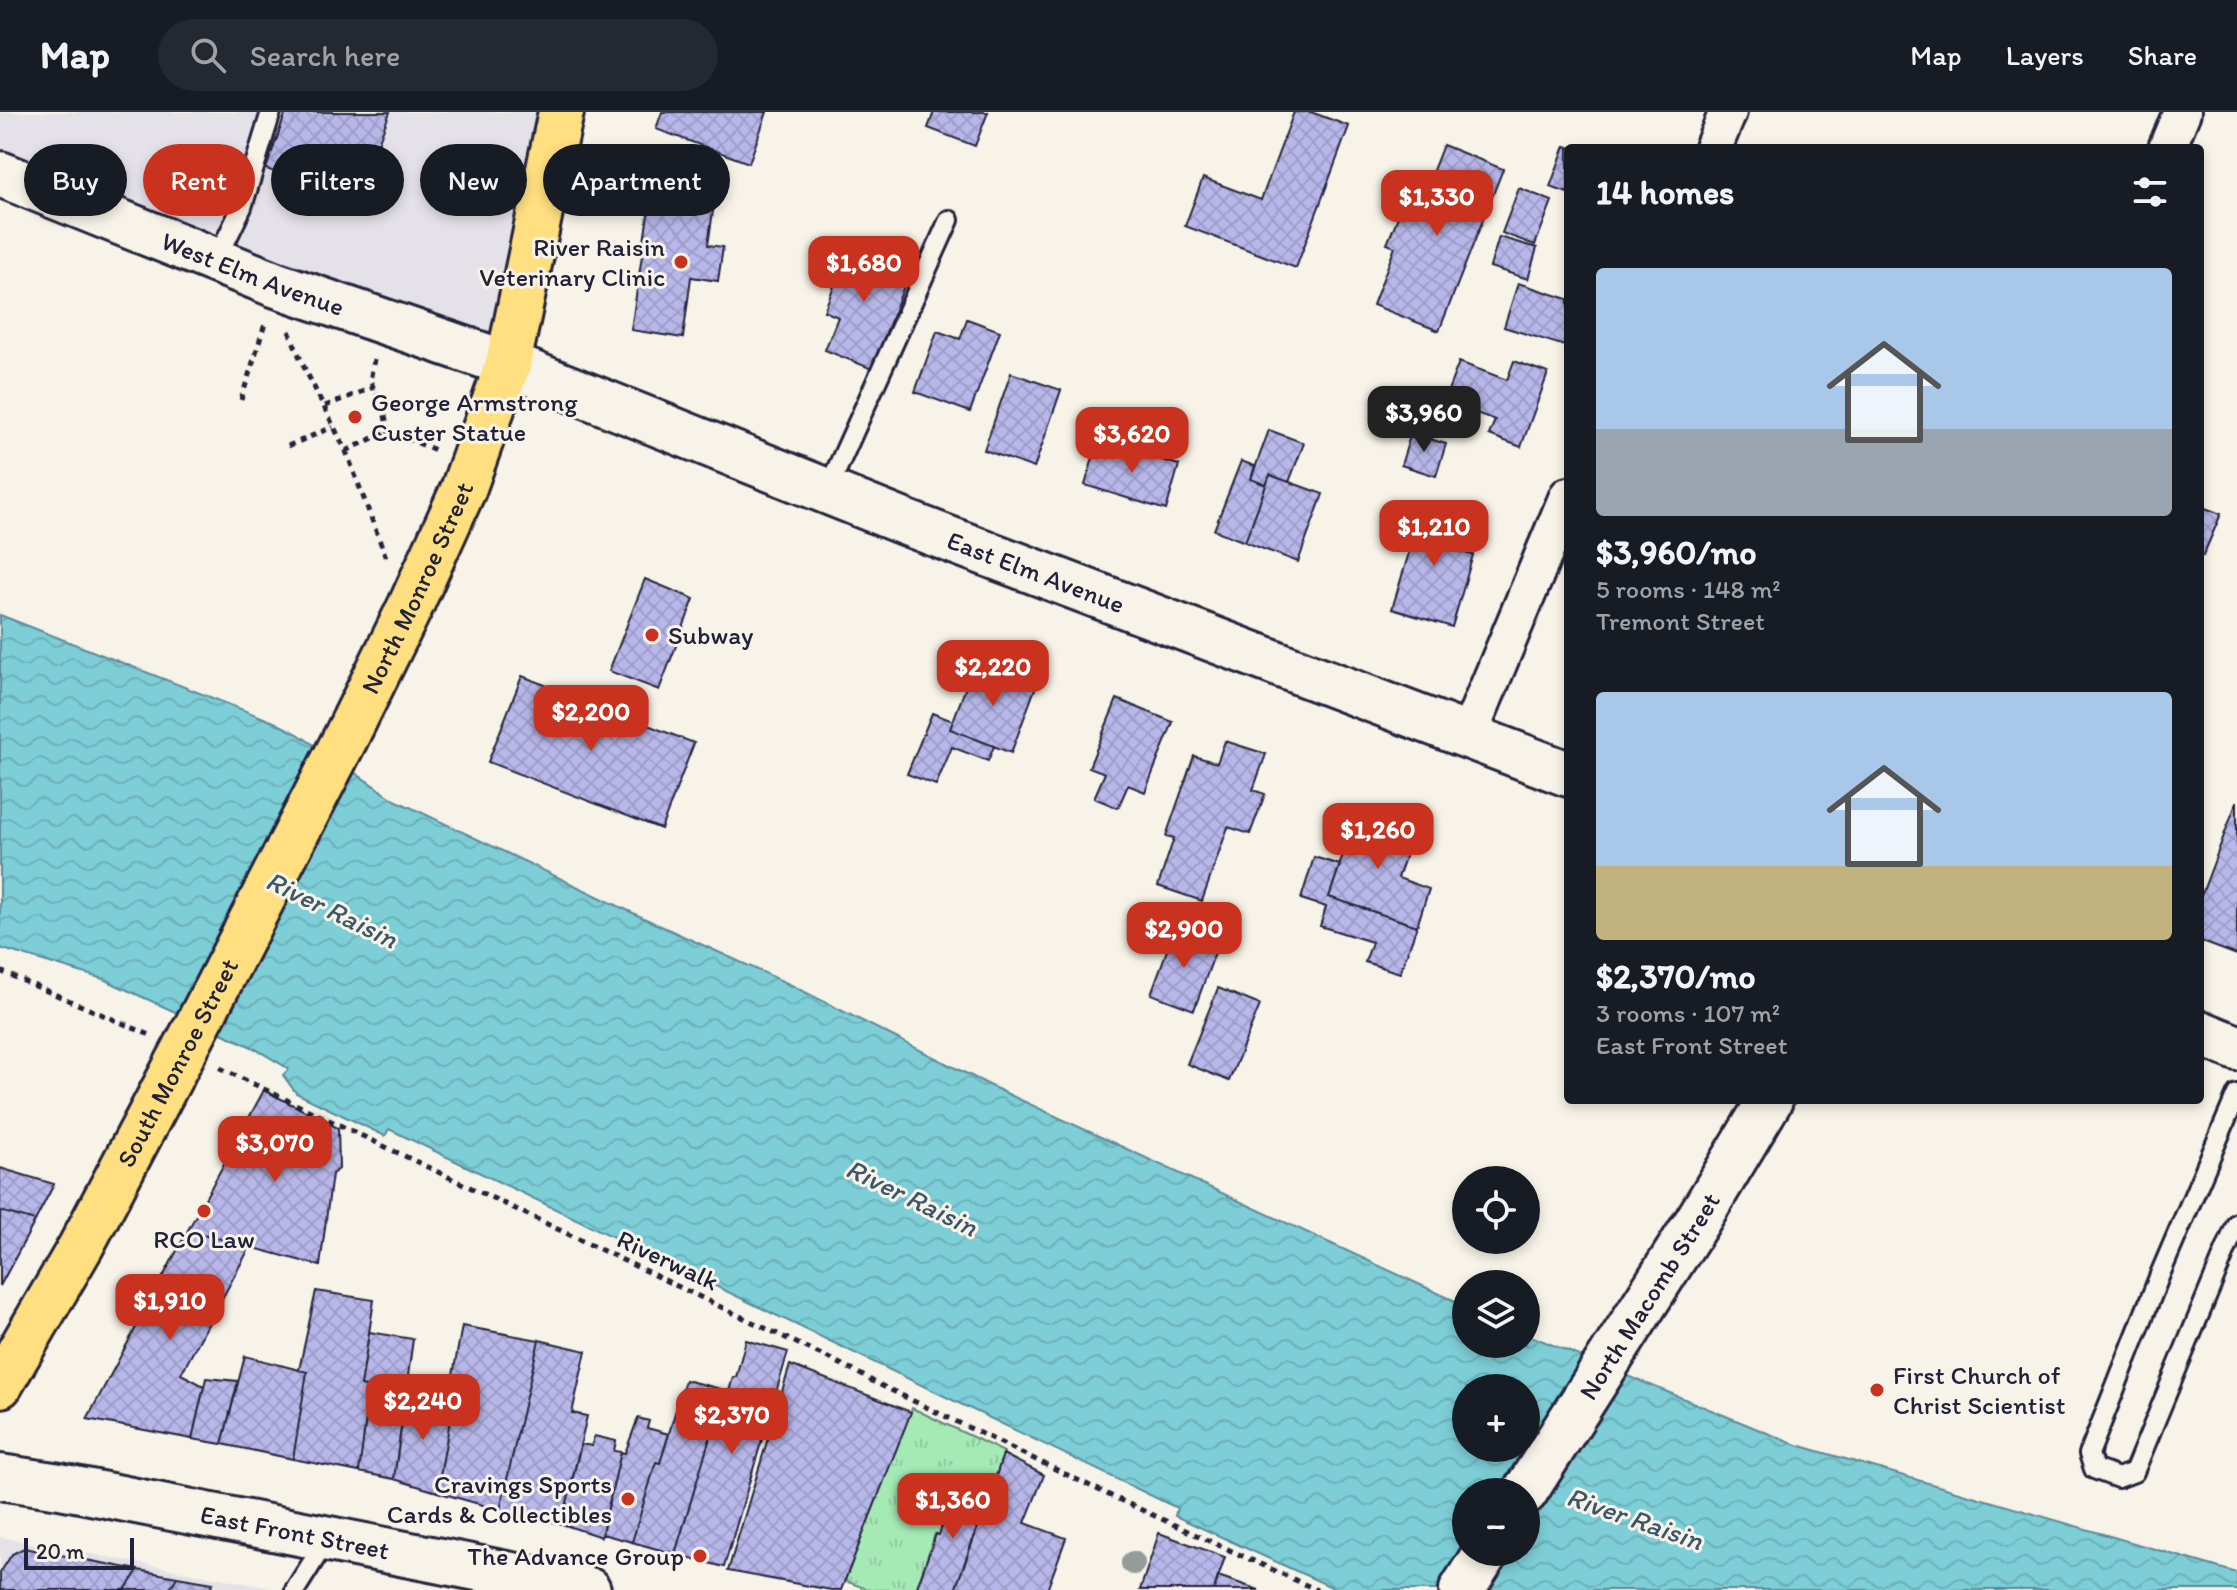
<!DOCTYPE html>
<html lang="en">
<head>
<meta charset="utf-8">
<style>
	:root { --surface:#171b24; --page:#242831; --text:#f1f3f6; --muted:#9ea1a6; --line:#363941; --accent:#c8321e }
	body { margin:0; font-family:Itim,sans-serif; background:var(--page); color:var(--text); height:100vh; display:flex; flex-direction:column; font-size:30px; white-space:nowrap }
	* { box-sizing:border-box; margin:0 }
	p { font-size:26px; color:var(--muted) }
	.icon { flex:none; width:44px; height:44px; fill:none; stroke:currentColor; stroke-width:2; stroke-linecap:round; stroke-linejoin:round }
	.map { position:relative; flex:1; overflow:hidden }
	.side { position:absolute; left:1564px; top:32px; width:640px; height:960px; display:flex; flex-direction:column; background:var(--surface); border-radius:8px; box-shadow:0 4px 12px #0003 }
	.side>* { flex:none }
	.banner { position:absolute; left:24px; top:32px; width:760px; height:72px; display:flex; gap:16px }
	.fabs { position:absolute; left:1452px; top:1054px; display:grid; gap:16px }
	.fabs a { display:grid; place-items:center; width:88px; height:88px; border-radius:50%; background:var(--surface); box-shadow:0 4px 12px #0003; font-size:40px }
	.scale { position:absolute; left:24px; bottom:20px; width:110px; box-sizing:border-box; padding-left:8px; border:4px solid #22223b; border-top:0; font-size:22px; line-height:28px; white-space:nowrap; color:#22223b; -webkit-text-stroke:6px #f7f3e8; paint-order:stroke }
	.price { position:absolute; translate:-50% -68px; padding:0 18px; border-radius:16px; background:var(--accent); color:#fff; font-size:26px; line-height:52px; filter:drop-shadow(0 2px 4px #0008) }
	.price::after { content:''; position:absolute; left:50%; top:48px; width:24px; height:18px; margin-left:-12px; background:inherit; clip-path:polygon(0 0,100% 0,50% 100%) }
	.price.selected { background:#222; color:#fff }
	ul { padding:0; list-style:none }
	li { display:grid; align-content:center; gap:16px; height:424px; padding:0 32px }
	li span { display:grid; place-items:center; height:248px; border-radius:8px; color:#555 }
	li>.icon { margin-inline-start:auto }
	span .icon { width:144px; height:144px; fill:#fffc; stroke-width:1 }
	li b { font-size:34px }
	h2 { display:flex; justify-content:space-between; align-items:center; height:96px; padding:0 32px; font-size:34px }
	.tag { padding:0 28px; border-radius:36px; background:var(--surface); box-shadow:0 4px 12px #0003; font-size:28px; line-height:72px }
	.tag.selected { background:var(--accent); color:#fff }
	header { display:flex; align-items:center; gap:48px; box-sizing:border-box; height:112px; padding:0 40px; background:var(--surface); border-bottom:2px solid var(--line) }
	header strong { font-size:38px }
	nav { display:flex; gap:44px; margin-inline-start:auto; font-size:28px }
	.search { width:560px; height:72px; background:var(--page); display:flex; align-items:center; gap:20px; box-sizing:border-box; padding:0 28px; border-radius:44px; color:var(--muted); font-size:30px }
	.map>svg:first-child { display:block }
	.built { fill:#e4e1e8 }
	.grass { fill:url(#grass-tufts); stroke:#648678; stroke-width:2 }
	.water { fill:url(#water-waves); stroke:#598998; stroke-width:2; fill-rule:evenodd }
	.building { fill:url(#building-cross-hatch); stroke:#22223b; stroke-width:2 }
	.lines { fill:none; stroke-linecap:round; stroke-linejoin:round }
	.lane-casing { stroke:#22223b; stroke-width:24 }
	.street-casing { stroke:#22223b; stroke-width:42 }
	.secondary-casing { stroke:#22223b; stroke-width:50 }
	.primary-casing { stroke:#22223b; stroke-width:50 }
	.path { stroke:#22223b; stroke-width:5; stroke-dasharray:6 6; stroke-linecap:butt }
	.lane { stroke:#f7f3e8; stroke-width:18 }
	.street { stroke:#f7f3e8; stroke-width:36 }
	.secondary { stroke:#f7f3e8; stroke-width:44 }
	.primary { stroke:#ffdf80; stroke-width:44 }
	.tree { fill:#949c9a }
	.poi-dot { fill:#c8321e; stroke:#f7f3e8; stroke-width:3 }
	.labels { text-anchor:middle; stroke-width:6; stroke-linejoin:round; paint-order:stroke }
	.poi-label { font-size:26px; fill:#22223b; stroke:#f7f3e8; text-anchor:end }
	.street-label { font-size:26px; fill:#22223b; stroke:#f7f3e8 }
	.water-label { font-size:28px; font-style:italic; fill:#3d566a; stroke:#f7f3e8 }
</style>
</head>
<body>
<header>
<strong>Map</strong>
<div class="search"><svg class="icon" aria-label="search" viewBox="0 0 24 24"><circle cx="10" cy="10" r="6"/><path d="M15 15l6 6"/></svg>Search here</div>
<nav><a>Map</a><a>Layers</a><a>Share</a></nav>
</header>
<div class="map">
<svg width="2237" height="1478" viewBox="0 0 2237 1478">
	<defs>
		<pattern id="grass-tufts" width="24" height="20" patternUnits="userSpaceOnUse" patternTransform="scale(2)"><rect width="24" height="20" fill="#a5eab5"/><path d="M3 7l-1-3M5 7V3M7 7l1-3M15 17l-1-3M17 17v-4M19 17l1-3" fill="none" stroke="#8ec89d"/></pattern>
		<pattern id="water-waves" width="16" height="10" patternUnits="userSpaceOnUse" patternTransform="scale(2)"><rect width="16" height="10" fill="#7dced6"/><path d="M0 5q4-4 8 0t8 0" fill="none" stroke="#6cb1b9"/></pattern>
		<pattern id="building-cross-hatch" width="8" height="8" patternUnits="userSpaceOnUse" patternTransform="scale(2)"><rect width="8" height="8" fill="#b8b7e9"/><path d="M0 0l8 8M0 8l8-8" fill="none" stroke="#9e9dc9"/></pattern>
	</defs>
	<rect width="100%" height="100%" fill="#f7f3e8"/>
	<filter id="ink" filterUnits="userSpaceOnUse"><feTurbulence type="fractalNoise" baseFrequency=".0125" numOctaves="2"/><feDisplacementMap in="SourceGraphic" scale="16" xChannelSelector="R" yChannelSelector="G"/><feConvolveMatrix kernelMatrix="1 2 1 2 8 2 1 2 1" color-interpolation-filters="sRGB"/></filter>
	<g filter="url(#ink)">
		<path class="built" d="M0 0H561L508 252 0 56Z
			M0 1425 282 1478H0Z"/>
		<path class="grass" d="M912 1296 1004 1340 989 1385 957 1373 939 1423 935 1422 916 1478H870L845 1469Z"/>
		<path class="water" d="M0 503 274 610 298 622 395 688 652 810 791 873 995 976 1466 1194V1232H1526V1222L1794 1332 2237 1461V1478H1338L1175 1404 1177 1396 389 1017 385 1024 296 981 283 963 289 957 252 935 103 867 0 836ZM1466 1276H1526V1336H1466ZM1466 1380H1526V1440H1466Z"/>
		<path class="building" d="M286 0H390L356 89 266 57Z
			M662 0H767L749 51 656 17Z
			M934 0H988L975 34 928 16Z
			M1294 0H1311L1349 14 1296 156 1185 114 1203 66 1261 88Z
			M1443 33 1503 57 1439 219 1373 193 1395 135 1387 132 1408 80 1422 86Z
			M1565 34 1572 36H1568V81L1550 75Z
			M1519 76 1552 89 1535 133 1502 121Z
			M650 89 713 99 708 133 723 135 718 169 691 165 683 226 631 218Z
			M1499 125 1537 136 1528 167 1490 155Z
			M851 132 911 156 872 257 825 238 838 205 824 199Z
			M1518 171 1568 187V235L1504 215Z
			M967 207 1000 219 970 300 915 280 937 219 960 227Z
			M1514 249 1548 261 1521 335 1489 323 1495 308 1444 289 1459 250 1507 268Z
			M1011 261 1061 278 1034 356 984 338Z
			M1269 318 1304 331 1289 370 1270 363 1266 373 1251 367Z
			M1411 321 1446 332 1436 364 1401 353Z
			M1098 329 1179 353 1166 398 1085 373Z
			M1241 349 1255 354 1251 367 1266 373 1245 430 1214 418Z
			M1270 363 1323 382 1298 450 1245 430Z
			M1424 391 1465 404 1455 438 1473 443 1452 515 1392 497Z
			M2200 394 2221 402 2203 444 2200 442Z
			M645 467 694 487 659 578 609 559Z
			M975 551 1036 574 1011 641 950 617Z
			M522 564 694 631 661 717 488 650Z
			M1117 587 1173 610 1145 680 1128 673 1118 696 1094 686 1105 661 1089 655Z
			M932 601 953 609 950 617 994 634 988 649 952 635 936 673 907 662Z
			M1225 629 1266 642 1253 678 1265 682 1250 722 1228 715 1202 789 1158 774 1174 726 1166 724 1194 644 1217 651Z
			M2237 689V843L2200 829V787Z
			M1357 700 1414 719 1398 766 1429 777 1417 814 1329 785Z
			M1314 745 1340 753 1329 785 1417 814 1400 861 1365 850 1372 830 1320 814 1326 795 1301 787Z
			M1174 819 1217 835 1194 898 1151 882Z
			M1218 876 1260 893 1229 969 1187 952Z
			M264 978 338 1016 339 1057 332 1062 320 1154 188 1118Z
			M0 1056 54 1072 35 1109 0 1099Z
			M0 1099 35 1109 0 1174Z
			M188 1118 250 1135 181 1262 204 1274 192 1327 87 1307Z
			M316 1179 374 1188 361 1274 370 1276 359 1360 293 1347 307 1260 299 1258Z
			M462 1214 539 1228 500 1398 437 1380 453 1292 448 1290Z
			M369 1220 413 1227 394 1367 359 1360 370 1276 361 1274Z
			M539 1228 586 1239 572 1301 587 1304 562 1412 500 1398Z
			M746 1228 788 1240 724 1455 675 1442 721 1289 726 1290 733 1265H736Z
			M245 1244 307 1260 293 1347 222 1332Z
			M790 1253 911 1300 841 1478H831L728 1459Z
			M206 1266 238 1269 222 1332 192 1327Z
			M685 1268 729 1279 726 1290 721 1289 675 1442 632 1430 656 1350 660 1351Z
			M406 1282 453 1292 437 1380 394 1367Z
			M638 1306 649 1309 647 1316 669 1322 660 1351 656 1350 632 1430 602 1422 621 1340 625 1341Z
			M594 1324 616 1329 614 1339 621 1340 601 1425 562 1412 581 1332 592 1334Z
			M1003 1342 1044 1363 1025 1411 1066 1426 1047 1478H955L982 1402 984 1403Z
			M957 1373 989 1385 955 1478H916L936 1422 939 1423Z
			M1159 1421 1225 1445 1214 1478H1140Z
			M24 1436 138 1458 125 1478H0V1461L12 1442Z
			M138 1458 177 1465 169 1478H125Z
			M1218 1464 1259 1478H1214Z
			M177 1465 213 1471 209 1478H169Z"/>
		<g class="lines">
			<defs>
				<path id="lane" d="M216 149 242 95 271 0
					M827 379 949 108
					M2237 982 2161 1160 2089 1342 2094 1357 2118 1366 2134 1360 2237 1111
					M295 1478 327 1427"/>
				<path id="street" d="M1713 36 1728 0
					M2167 36 2182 0
					M1468 624 1568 384"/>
				<g id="secondary">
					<path id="s1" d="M0 62 274 172 508 252 904 410 1568 662"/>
					<path d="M2200 921 2237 936"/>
					<path id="s2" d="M0 1365 60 1374 588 1478"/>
					<path id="s3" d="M1525 1380 1698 1108 1770 988"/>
					<path d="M1462 1478 1486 1440"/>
				</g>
				<g id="primary">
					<path id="s4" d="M0 1273 81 1134 184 939 346 625 410 495 463 378 508 252 561 0"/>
				</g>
			</defs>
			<use href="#lane" class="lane-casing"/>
			<use href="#street" class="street-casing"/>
			<use href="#secondary" class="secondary-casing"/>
			<use href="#primary" class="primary-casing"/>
			<path class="path" d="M289 219 303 253 346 339 387 448
				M374 247 370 269 383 293 388 319 438 339
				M241 288 265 212
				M325 294 374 275
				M288 334 333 315
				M346 339 388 319
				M0 859 150 923
				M220 956 851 1257 874 1270 1109 1383 1317 1478"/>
			<use href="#lane" class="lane"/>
			<use href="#street" class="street"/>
			<use href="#secondary" class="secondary"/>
			<use href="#primary" class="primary"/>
		</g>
		<circle class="tree" cx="1133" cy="1451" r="12"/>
	</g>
	<g class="poi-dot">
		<circle cx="681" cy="150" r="8"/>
		<circle cx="355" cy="305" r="8"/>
		<circle cx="652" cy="523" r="8"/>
		<circle cx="204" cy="1099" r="8"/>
		<circle cx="1877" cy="1278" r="8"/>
		<circle cx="628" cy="1387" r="8"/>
		<circle cx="700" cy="1444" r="8"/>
	</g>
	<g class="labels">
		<g class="poi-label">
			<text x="665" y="144">River Raisin<tspan x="665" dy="30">Veterinary Clinic</tspan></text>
			<text x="371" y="299" text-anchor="start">George Armstrong<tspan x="371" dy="30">Custer Statue</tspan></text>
			<text x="668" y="532" text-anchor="start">Subway</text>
			<text x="204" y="1136" text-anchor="middle">RCO Law</text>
			<text x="1893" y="1272" text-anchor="start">First Church of<tspan x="1893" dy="30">Christ Scientist</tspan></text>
			<text x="612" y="1381">Cravings Sports<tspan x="612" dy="30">Cards &amp; Collectibles</tspan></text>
			<text x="684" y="1453">The Advance Group</text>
		</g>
		<g class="street-label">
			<text dy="9" stroke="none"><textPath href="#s1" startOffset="272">West Elm Avenue</textPath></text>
			<text dy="9" stroke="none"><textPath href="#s1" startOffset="1110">East Elm Avenue</textPath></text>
			<text dy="9" stroke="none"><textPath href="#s4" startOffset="900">North Monroe Street</textPath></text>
			<text dy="9" stroke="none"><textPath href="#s4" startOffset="368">South Monroe Street</textPath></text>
			<text transform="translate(668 1148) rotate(25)" y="9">Riverwalk</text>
			<text dy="9" stroke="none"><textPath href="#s3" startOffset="232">North Macomb Street</textPath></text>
			<text dy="9" stroke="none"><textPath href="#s2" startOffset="300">East Front Street</textPath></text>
		</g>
		<g class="water-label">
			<text transform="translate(332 797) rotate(26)" y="10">River Raisin</text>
			<text transform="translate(912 1085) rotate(26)" y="10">River Raisin</text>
			<text transform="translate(1635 1406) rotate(19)" y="10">River Raisin</text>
		</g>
	</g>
</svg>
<div class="fabs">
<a><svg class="icon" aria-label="locate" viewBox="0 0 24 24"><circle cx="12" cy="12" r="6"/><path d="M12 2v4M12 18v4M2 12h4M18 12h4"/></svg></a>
<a><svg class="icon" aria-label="layers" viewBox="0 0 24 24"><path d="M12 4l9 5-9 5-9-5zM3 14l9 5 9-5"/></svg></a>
<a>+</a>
<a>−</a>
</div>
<div class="scale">20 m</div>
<b class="price" style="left:1437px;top:126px">$1,330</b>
<b class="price" style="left:864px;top:192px">$1,680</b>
<b class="price selected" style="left:1424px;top:342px">$3,960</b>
<b class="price" style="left:1132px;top:363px">$3,620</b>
<b class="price" style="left:1434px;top:456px">$1,210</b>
<b class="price" style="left:993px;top:596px">$2,220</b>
<b class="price" style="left:591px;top:641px">$2,200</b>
<b class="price" style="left:1378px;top:759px">$1,260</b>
<b class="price" style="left:1184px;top:858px">$2,900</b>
<b class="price" style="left:275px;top:1072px">$3,070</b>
<b class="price" style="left:170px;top:1230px">$1,910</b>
<b class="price" style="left:423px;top:1330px">$2,240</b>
<b class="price" style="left:732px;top:1344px">$2,370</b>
<b class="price" style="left:953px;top:1429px">$1,360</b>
<div class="banner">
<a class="tag">Buy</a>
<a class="tag selected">Rent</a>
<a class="tag">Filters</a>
<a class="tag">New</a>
<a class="tag">Apartment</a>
</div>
<section class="side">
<h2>14 homes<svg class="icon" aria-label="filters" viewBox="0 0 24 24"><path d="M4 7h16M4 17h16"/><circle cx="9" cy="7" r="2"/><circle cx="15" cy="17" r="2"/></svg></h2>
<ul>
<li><span style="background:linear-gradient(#a9c7e8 65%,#9aa5b1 0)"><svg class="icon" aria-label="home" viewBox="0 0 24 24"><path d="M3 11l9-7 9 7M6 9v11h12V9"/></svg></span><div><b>$3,960/mo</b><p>5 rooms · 148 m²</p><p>Tremont Street</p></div></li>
<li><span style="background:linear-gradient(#a9c7e8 70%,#c2b280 0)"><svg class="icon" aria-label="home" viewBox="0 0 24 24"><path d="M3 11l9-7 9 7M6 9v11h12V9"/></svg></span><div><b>$2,370/mo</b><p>3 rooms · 107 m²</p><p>East Front Street</p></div></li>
</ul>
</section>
</div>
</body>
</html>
